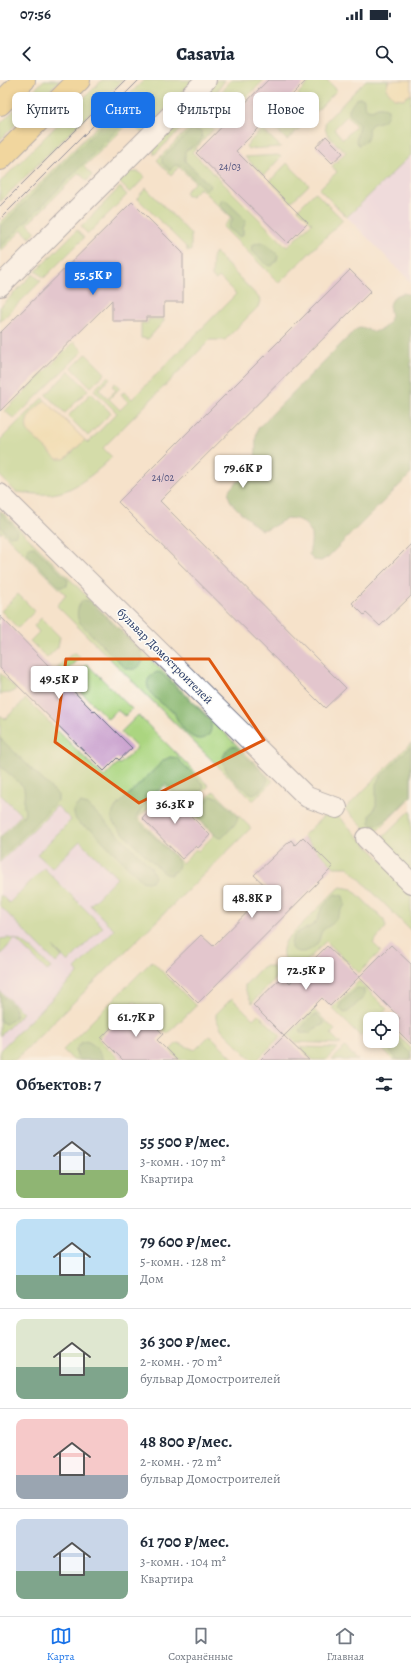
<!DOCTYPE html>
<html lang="ru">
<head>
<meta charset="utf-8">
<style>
	:root { --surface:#fff; --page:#f2f2f3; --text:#1f2937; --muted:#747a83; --line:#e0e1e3; --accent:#1a73e8 }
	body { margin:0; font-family:Alegreya,serif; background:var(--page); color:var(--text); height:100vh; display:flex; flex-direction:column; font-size:15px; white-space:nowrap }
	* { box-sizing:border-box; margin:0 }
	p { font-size:13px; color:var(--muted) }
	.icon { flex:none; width:22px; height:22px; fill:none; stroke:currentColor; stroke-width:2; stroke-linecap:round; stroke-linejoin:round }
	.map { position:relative; height:980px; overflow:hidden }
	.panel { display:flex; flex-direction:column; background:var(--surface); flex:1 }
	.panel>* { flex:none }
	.guide { position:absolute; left:12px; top:12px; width:387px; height:36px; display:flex; gap:8px }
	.tools { position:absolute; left:363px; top:932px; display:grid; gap:8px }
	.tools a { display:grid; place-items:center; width:36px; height:36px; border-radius:8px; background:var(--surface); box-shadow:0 2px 6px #0003; font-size:20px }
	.price { position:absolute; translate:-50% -34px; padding:0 9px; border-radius:4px; background:#fff; color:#222; font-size:13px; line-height:26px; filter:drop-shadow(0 1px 2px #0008) }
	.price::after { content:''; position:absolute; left:50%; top:24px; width:12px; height:9px; margin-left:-6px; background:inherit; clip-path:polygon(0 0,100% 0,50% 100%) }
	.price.on { background:var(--accent); color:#fff }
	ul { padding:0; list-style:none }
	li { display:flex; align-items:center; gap:12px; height:100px; padding:0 16px }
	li+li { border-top:1px solid var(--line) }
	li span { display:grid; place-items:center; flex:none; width:112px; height:80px; border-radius:8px; color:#555 }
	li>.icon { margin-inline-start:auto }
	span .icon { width:48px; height:48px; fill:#fffc; stroke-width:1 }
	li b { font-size:17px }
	h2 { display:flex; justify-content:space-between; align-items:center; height:48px; padding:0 16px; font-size:17px }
	.tag { padding:0 14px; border-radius:8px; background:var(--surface); box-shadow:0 2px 6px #0003; font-size:14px; line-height:36px }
	.tag.on { background:var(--accent); color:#fff }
	.status { display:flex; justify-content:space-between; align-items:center; height:28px; padding:0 20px; background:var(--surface); direction:ltr }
	.status svg { height:11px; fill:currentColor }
	header { display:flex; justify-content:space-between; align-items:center; height:52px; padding:0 16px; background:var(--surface); font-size:18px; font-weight:800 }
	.dock { display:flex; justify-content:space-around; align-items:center; height:56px; border-top:1px solid var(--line); background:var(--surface); font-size:11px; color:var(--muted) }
	.dock a { display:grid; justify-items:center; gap:2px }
	.dock .on { color:var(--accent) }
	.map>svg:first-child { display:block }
	.built { fill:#e7d2ef }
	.green { fill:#abd580; stroke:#63826f; fill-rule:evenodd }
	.forest { fill:#88b66e; stroke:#527266 }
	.sand { fill:#eeda9e; stroke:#84847e }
	.building { fill:#cca5d0 }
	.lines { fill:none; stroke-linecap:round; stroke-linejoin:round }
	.minor-casing { stroke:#686e84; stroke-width:22 }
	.major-casing { stroke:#686e84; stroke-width:24 }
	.minor { stroke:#fff; stroke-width:20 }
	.major { stroke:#eac769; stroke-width:22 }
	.tram { stroke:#1b2f5e; stroke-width:1 }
	.marked { fill:none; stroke:#de5710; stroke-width:3; stroke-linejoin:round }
	.labels { text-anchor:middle; stroke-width:3; stroke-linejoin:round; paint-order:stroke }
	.number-label { font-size:10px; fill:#474c7a }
	.street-label { font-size:12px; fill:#1b2f5e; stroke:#fdfcf7 }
</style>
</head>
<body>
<div class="status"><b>07:56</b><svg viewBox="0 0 49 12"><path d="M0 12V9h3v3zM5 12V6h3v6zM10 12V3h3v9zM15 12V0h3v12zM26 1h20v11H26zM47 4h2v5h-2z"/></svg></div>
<header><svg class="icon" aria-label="back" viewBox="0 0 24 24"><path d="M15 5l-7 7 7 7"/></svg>Casavia<svg class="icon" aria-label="search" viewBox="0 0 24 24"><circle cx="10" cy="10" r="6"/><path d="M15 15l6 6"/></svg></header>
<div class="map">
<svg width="411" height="980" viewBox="0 0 411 980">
	<rect width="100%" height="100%" fill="#fdfcf7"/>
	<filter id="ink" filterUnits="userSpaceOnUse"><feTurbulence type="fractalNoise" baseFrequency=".025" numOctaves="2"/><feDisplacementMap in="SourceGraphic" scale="8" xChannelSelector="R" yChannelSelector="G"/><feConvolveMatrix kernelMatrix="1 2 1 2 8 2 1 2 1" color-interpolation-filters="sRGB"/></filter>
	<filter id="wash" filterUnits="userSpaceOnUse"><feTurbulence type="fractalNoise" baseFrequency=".012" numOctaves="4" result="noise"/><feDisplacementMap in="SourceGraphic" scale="16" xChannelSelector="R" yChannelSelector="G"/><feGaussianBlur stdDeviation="0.9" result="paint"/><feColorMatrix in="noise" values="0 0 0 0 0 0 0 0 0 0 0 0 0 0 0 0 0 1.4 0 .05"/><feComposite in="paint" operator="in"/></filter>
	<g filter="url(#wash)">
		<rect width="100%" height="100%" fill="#f6e2ca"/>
		<path class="built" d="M411 65V202L342 132Z
			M0 657 168 802 3 980H0Z"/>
		<path class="green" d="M44 0H60L0 60V44Z
			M102 0H123L0 122V102Z
			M144 0H194L142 53 130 42 84 87 92 95 87 101 79 93 28 144 36 152 30 158 22 150 0 172V143Z
			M216 0H225L211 20 154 75 153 65 156 59Z
			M231 0H264L221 43 208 30Z
			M311 0H327L337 10 316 32 298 14Z
			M366 0H389L387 2 403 19 411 14V75L347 137 319 109 337 92 332 86 346 72C337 64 321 54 326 41ZM347 36 356 46 343 59 334 49Z
			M292 20 310 38 287 60 269 43Z
			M201 36 214 49 192 72 287 167 312 143 298 129 315 112 343 140 279 203 223 147 231 138 200 108 191 116H187L185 112 195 102 179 87 171 95 157 80Z
			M262 49 281 67 248 69 246 66Z
			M278 75 281 77 264 95 245 77Z
			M287 83 309 105 291 122 270 101Z
			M125 92H139L145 97 130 113 117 100Z
			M120 107 127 115 88 154 81 147Z
			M146 108 189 152 191 155V171H187V168L137 118Z
			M77 150 84 158 44 198 36 191Z
			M215 172 259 218 260 221 258 227 225 260H210L103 368 112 377C99 390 75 410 57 413 46 416 28 413 16 412L0 396V360L42 318 45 320 27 338 65 379 85 360 88 363 117 333 94 310 108 296 110 298 99 310 108 318 116 310 112 306 115 303 120 308 109 319 120 330 128 322 121 314 124 312 132 319 236 214 219 197 216 200 212 197 213 175Z
			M33 194 41 201 0 242V227Z
			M148 239H164V241L148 259 141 258V243H148Z
			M74 262 83 271 14 339 5 331Z
			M86 274 105 293 91 307 72 288Z
			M69 291 88 310 65 333 46 315Z
			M91 313 111 333 88 356 68 336Z
			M0 430 273 701 253 721 57 526 66 515 2 452 0 454Z
			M18 514 35 531 18 548 1 531Z
			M41 538 60 557 58 567 47 578 30 561 39 552 34 546Z
			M73 573H76L80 577 63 594 57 587Z
			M87 584 132 629 125 636 117 630 108 639 74 605 84 596 79 591Z
			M0 593 16 609 11 613 0 614Z
			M26 619 104 697 118 683 120 684 137 668 121 652 138 635 209 706 187 728 165 706 149 722 152 725 138 738 182 783 196 769 198 771 214 755 192 733 214 711 251 748 15 980H0V970L78 893 75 889 114 850 90 825 117 798 80 761 52 788 37 774 71 740 57 726 0 782V757L21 735 0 714V635L5 639Z
			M411 663V717L372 756 345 729Z
			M331 729 411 810V851L348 787H334L303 756Z
			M411 730V795L378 762Z
			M44 788 103 847 68 882 53 867 62 877 56 883 0 826V814L9 823Z
			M341 807 352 809 384 840 386 847 373 863 381 871 359 893 326 861 296 892C284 881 278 875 287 859L335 811Z
			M8 858C27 860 38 875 51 888L47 891 15 859 0 875V859Z
			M152 881 196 926 167 954 134 921 98 958 120 980H73L63 970Z
			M268 886 272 887 280 893 252 923 245 909V905L262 887Z
			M359 901 387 929 377 939H370V946L360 956 332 928Z
			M0 911 23 933 0 956Z
			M232 918 253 939 258 934 281 956 257 980H252L222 950 216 939V934Z
			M314 930 335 950 331 954 341 964 295 962 288 955Z
			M392 950 411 968V980H393L378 965 379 961H392Z
			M209 956 213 958 235 980H179L170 970 176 964 178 963 195 970Z
			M299 967 338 968 326 980H313Z
			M345 967 357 980H358H332Z"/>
		<path class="forest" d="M360 18 364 19V25L367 29 372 30C378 26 382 26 388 29 389 40 382 42 372 44L368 49C369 57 367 62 359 65L356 62 359 44 349 34V29L356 19Z
			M123 29 126 32 127 38 124 43 0 168V147L117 30Z
			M192 49 201 51C207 62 192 66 185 71V81L209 104 210 107 207 109H204L181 86 175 85 170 90 162 83V78Z
			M221 120H225L245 139 246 142 243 148V155L240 157 228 148 229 145 233 139 220 125Z
			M260 162 266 164 278 175 277 180 272 186 267 185 251 170 252 165Z
			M403 213 411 215V394L328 477 321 481 313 480 309 474C310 469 312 461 311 455 310 445 297 436 287 439 276 443 275 448 261 450 254 444 233 427 230 420 228 416 228 412 230 409 236 401 248 396 252 387 259 374 253 361 258 348L355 250 361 247 374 252 382 249 388 244 391 236 389 225 395 216Z
			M0 432 17 450 16 455 9 456 0 446Z
			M31 466 34 467 68 500 67 506 60 507 27 474 28 468Z
			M84 520 89 521 141 571 143 581C139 589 133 591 125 588L79 542C76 534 77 525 84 520Z
			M157 592 161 593 209 639C215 649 208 663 195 658 185 654 177 641 174 632 162 625 132 604 157 592Z
			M0 658 58 715V721L0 779V759L24 735 25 731C21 721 27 715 23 706L0 686Z
			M233 666 236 667 266 696 268 700C265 707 260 711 253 714 242 709 218 688 224 675 226 671 228 667 233 666Z
			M411 666V715C403 723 384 746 373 746L370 743V736L376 726V704L380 697Z
			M170 677 177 678 204 705 203 709 189 724H186L166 704H164L146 723 136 737 137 740 177 779 179 784 178 789 170 795 165 794 114 744C110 738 112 734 115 728L164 680Z
			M211 716 217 717 238 737 236 743 222 758 217 757 195 733Z
			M80 723 88 725 151 787 155 797 152 801 147 802 142 801 91 749C81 746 72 740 74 728Z
			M335 814 343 816 345 825C340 830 338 838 333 843 329 847 323 848 321 853 320 855 320 858 319 860 314 871 300 876 291 868 290 848 307 852 315 843 319 838 319 833 322 828 325 823 331 819 335 814Z
			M357 908 364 909V917L348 932 344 933 339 928 341 923Z
			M0 914C11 924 27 935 5 944L0 941Z
			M314 935H317L324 942V944L314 949 310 953H301L300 950 309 939Z
			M393 960 398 961 411 974V980H398C393 975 388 971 389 963Z
			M86 961C95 964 100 972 103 980H80L77 977 76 969 81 963Z"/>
		<path class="sand" d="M389 0H411V14L403 19 394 18 386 9Z
			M45 320 85 360 65 379H57L28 352C22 337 35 330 45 320Z"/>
		<g id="blocks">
			<path class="building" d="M268 0H307L236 71 308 143 288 163 196 73Z
				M326 56 343 73 332 83 316 67Z
				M132 122 183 173V222H164V237H146V241H112V220L0 331V253Z
				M350 190 371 211 160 421 346 608 325 628 118 422Z
				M411 464V516L380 546 366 533 364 535 352 523Z
				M0 536 93 631 94 630 132 668 119 680 117 678 104 691 0 588Z
				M165 710 210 755 198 768 196 766 182 779 142 738 155 724 153 722Z
				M303 757 333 787 198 923 165 890 201 855 213 866 270 810 254 795 291 760 295 765Z
				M391 865 411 884V964L393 946 400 938 359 897Z
				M327 866 359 897 330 926 322 918 284 956 253 925 283 896 290 903Z
				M134 925 163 954 157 960 177 980H123L101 958Z
				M284 956 309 980H260Z"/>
		</g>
	</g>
	<g filter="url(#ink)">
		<use href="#blocks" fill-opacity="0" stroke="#686e84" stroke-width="1"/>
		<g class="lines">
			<defs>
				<path id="minor" d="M0 206 206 0
					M0 414 307 717 337 728
					M366 758 411 803"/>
				<path id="major" d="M0 24 24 0
					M0 79 79 0"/>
			</defs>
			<use href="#minor" class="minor-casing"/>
			<use href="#major" class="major-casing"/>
			<use href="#minor" class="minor"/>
			<use href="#major" class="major"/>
			<path class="tram" d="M0 126 126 0
				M0 139 139 0"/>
		</g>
	</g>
	<path d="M0 0H411V980H0ZM66 579H209L264 660 139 723 55 662Z" fill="#f6e2ca" fill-opacity=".55" fill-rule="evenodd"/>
	<path class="marked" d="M66 579H209L264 660 139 723 55 662Z"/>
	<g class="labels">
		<g class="number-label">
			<text x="230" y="90">24/03</text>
			<text x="163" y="401">24/02</text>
		</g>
		<g class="street-label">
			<text transform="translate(165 576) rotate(45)" y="4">бульвар Домостроителей</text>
		</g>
	</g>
</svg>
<div class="tools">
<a><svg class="icon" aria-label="locate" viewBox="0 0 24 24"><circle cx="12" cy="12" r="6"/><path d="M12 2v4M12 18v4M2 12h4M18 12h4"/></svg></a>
</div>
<b class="price on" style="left:93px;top:216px">55.5K ₽</b>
<b class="price" style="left:243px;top:409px">79.6K ₽</b>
<b class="price" style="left:59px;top:620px">49.5K ₽</b>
<b class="price" style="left:175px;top:745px">36.3K ₽</b>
<b class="price" style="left:252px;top:839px">48.8K ₽</b>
<b class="price" style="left:306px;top:911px">72.5K ₽</b>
<b class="price" style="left:136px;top:958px">61.7K ₽</b>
<div class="guide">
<a class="tag">Купить</a>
<a class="tag on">Снять</a>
<a class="tag">Фильтры</a>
<a class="tag">Новое</a>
</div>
</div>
<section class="panel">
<h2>Объектов: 7<svg class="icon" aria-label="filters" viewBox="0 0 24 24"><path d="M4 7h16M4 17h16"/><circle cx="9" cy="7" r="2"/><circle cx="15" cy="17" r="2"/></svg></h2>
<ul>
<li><span style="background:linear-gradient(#c9d6e8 65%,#8fb573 0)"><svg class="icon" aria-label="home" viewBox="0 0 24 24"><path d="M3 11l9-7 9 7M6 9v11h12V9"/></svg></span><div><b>55 500 ₽/мес.</b><p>3-комн. · 107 m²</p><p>Квартира</p></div></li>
<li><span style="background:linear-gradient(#bfe0f5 70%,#7fa58c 0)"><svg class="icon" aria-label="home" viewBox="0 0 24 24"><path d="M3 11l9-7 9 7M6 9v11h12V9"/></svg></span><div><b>79 600 ₽/мес.</b><p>5-комн. · 128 m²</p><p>Дом</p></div></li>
<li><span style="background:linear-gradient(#dfe7d0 60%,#7fa58c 0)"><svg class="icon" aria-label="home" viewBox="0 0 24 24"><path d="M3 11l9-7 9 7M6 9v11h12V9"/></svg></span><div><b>36 300 ₽/мес.</b><p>2-комн. · 70 m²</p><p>бульвар Домостроителей</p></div></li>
<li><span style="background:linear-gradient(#f6c9c9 70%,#9aa5b1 0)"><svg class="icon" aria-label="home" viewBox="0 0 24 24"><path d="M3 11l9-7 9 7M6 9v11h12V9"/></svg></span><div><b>48 800 ₽/мес.</b><p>2-комн. · 72 m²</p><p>бульвар Домостроителей</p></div></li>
<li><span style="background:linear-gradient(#c9d6e8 65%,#7fa58c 0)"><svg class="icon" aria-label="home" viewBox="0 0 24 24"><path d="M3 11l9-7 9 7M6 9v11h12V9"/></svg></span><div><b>61 700 ₽/мес.</b><p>3-комн. · 104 m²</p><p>Квартира</p></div></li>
</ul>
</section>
<nav class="dock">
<a class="on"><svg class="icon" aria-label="map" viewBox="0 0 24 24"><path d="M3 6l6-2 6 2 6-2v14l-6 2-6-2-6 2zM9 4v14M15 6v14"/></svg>Карта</a>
<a><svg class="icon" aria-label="saved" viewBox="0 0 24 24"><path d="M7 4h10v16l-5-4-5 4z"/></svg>Сохранённые</a>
<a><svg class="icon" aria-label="home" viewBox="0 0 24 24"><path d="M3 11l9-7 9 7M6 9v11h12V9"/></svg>Главная</a>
</nav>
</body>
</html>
